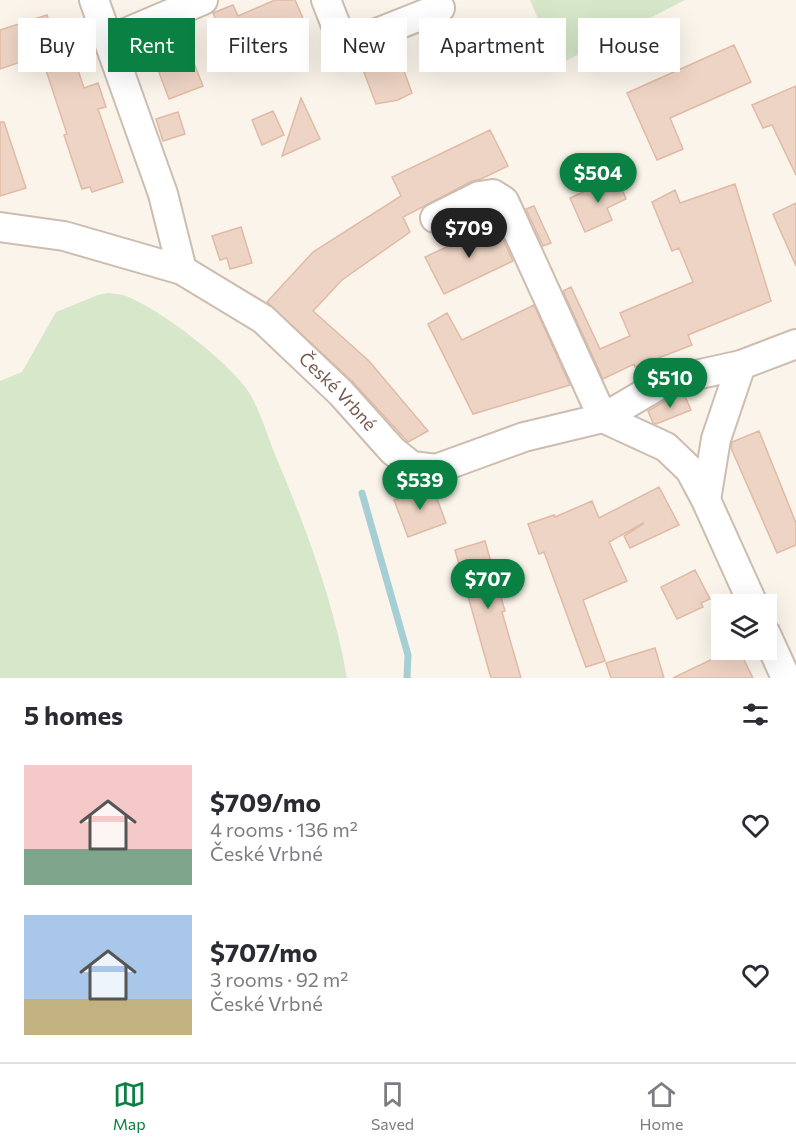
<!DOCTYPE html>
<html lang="en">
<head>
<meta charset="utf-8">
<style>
	:root { --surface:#fff; --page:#f2f2f3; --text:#2b2b33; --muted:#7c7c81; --line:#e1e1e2; --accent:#0b8043 }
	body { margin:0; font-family:Commissioner,sans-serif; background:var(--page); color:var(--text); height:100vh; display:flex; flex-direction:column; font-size:22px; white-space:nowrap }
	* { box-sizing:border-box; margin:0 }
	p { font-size:20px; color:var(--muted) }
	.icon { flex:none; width:33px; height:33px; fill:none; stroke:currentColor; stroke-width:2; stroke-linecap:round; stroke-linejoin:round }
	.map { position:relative; height:678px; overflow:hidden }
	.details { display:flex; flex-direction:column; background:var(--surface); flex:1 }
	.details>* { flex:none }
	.top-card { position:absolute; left:18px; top:18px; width:760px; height:54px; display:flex; gap:12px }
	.controls { position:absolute; left:711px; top:594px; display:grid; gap:12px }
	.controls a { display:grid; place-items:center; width:66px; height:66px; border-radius:0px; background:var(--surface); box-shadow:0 6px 24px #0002; font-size:30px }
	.price { position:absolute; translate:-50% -51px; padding:0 14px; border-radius:21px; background:var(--accent); color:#fff; font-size:20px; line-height:39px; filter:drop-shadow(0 2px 3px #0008) }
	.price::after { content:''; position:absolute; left:50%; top:36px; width:18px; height:14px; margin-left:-9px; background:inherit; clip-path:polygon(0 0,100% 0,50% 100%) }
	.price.current { background:#222; color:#fff }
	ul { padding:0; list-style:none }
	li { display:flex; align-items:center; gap:18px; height:150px; padding:0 24px }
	li span { display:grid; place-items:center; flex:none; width:168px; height:120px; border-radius:0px; color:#555 }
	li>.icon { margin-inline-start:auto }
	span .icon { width:72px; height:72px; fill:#fffc; stroke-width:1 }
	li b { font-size:26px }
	h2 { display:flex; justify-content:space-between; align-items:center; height:72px; padding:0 24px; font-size:26px }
	.chip { padding:0 21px; border-radius:0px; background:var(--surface); box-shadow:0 6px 24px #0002; font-size:21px; line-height:54px }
	.chip.current { background:var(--accent); color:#fff }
	.tab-bar { display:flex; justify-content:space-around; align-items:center; height:84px; border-top:2px solid var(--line); background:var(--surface); font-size:16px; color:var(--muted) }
	.tab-bar a { display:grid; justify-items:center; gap:3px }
	.tab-bar .current { color:var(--accent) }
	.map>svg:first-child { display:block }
	.green { fill:#d6e8c9 }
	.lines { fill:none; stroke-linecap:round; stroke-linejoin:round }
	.stream { stroke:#a6cfd5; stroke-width:7 }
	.building { fill:#eed4c4; stroke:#e0baa5; stroke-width:1.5 }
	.minor-casing { stroke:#cdbcb0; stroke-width:32 }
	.minor { stroke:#fff; stroke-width:28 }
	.labels { text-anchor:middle; stroke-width:4.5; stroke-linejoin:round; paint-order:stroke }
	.street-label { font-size:18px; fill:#745b4f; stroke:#fef8f0 }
</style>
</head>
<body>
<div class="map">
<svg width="796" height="678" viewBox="0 0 796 678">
	<rect width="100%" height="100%" fill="#fbf4ea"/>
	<path class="green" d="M530 0H685L558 65Z
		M108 293C114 294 121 294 126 296 160 309 232 364 250 394 261 413 268 437 276 457 306 528 334 602 347 678H0V381L22 372 56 312 98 295Z"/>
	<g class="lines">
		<path class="stream" d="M362 493 408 655 407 678"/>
	</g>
	<path class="building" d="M275 0H295L306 25 269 40 274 52 255 60 243 33 225 41 213 13 233 5 238 16Z
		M47 15 64 65 75 61 84 88 98 83 106 107 98 109 123 182 92 192 90 187 82 189 64 135 67 134 41 55 0 69V30Z
		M184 38 203 86 169 99 151 51Z
		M734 45 751 82 670 118 683 149 657 160 627 93Z
		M397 52 412 93 398 100 376 104 362 67 379 57Z
		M796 86V175L772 125 763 128 752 105Z
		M301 98 320 139 282 156Z
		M273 111 284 135 262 145 252 120Z
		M178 112 185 134 163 141 156 119Z
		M0 122H4L26 188 0 196Z
		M490 130 508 166 481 179 472 181 403 217 410 232 342 280 313 311 369 361 428 431 408 442 352 381 267 302 313 252 401 196 392 177Z
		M617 177 626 199 607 208 612 220 585 232 570 198Z
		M735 184 771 301 688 335 692 345 635 367 634 364 603 379 563 291 571 287 600 349 630 336 620 313 693 282 679 248 672 251 652 202 675 190 680 203Z
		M796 203V266L773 214Z
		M534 206 551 243 543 246 526 209Z
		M496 224 513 261 444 294 425 257Z
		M241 227 252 263 230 269 227 258 220 260 212 236Z
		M534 305 570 385 473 414 428 324 447 313 462 340Z
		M684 394 691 410 656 424 653 423 648 411 670 398Z
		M759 431 796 523V545L777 553 731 448 732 442Z
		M432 485 446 523 408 537 394 500Z
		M659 487 679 525 630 548 624 536 643 524V523L609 542 627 581 583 600 605 661 586 667 544 552 539 554 528 524 554 515 555 517 592 501 599 518Z
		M485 541 505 611 502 612 521 678H491L455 550Z
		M695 570 710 599 701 603 703 607 677 619 661 587Z
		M655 648 664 678H611L606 663Z
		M719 650H739L753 678H673L721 655Z"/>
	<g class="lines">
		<defs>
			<g id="minor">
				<path d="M94 0 163 194 182 270"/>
				<path d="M326 0 344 46 440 8"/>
				<path d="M109 40 203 0"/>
				<path d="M435 218 479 196 493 194 504 201 603 418 664 382 741 365 796 344"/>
				<path id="s1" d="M0 227 64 236 182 270 263 319 341 393 393 451 412 466 436 469 524 437 603 418 666 447 690 470 706 500 753 604"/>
				<path d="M706 500 716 439 741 365"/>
				<path d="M766 634 786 678"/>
			</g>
		</defs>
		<use href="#minor" class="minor-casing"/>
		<use href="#minor" class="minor"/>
	</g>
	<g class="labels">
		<g class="street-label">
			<text dy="6" stroke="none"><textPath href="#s1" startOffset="386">České Vrbné</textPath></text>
		</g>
	</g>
</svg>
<div class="controls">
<a><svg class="icon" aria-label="layers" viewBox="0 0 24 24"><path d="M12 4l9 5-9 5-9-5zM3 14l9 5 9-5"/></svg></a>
</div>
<b class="price" style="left:598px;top:204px">$504</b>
<b class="price current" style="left:469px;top:259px">$709</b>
<b class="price" style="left:670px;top:409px">$510</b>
<b class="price" style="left:420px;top:511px">$539</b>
<b class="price" style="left:488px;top:610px">$707</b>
<div class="top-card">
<a class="chip">Buy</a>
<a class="chip current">Rent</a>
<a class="chip">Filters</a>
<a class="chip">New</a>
<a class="chip">Apartment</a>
<a class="chip">House</a>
</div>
</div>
<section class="details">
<h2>5 homes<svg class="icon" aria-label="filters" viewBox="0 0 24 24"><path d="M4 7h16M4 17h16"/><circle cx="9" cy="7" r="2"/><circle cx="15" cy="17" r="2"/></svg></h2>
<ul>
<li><span style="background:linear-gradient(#f6c9c9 70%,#7fa58c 0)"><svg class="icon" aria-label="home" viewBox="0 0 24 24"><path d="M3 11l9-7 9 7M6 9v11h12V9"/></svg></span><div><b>$709/mo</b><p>4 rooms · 136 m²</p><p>České Vrbné</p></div><svg class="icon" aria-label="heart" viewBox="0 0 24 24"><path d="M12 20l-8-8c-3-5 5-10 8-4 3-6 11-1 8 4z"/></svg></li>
<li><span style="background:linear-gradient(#a9c7e8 70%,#c2b280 0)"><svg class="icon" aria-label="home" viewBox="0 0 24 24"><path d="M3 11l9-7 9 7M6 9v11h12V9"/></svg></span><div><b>$707/mo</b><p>3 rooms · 92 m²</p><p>České Vrbné</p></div><svg class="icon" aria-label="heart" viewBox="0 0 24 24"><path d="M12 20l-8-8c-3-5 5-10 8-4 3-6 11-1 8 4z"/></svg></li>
</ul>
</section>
<nav class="tab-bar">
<a class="current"><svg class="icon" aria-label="map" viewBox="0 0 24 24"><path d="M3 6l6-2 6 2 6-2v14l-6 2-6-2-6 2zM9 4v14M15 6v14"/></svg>Map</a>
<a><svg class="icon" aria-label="saved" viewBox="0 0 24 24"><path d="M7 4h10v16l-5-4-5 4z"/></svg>Saved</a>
<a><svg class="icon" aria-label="home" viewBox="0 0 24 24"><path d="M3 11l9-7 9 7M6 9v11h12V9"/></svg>Home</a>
</nav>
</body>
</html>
